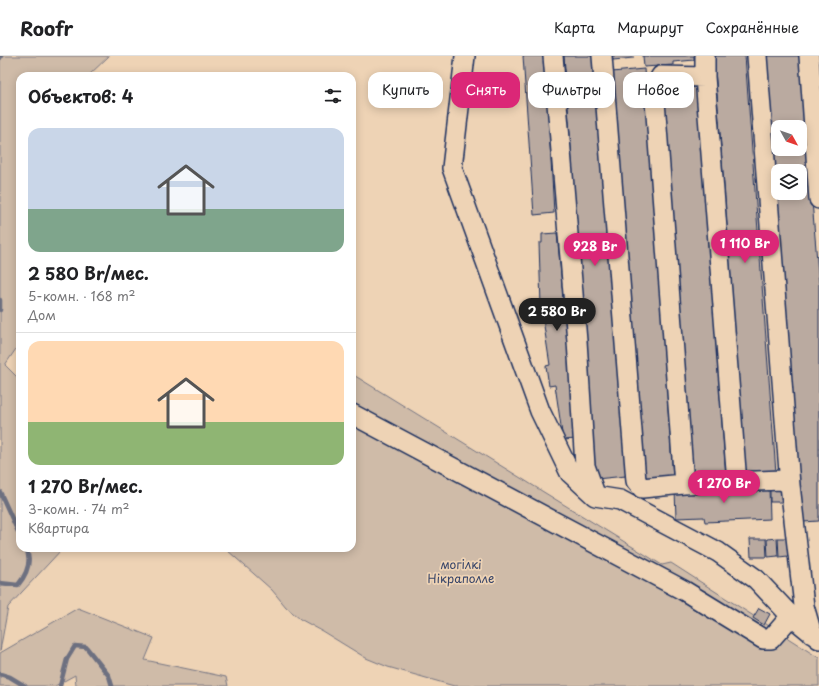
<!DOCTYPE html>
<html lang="ru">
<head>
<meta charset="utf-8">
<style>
	:root { --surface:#fff; --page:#f6f6f6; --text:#202124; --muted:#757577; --line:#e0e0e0; --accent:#db2777 }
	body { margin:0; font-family:"Playpen Sans",sans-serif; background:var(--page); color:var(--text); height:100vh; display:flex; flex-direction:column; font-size:15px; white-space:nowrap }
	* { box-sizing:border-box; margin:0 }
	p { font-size:13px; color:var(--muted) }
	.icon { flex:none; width:22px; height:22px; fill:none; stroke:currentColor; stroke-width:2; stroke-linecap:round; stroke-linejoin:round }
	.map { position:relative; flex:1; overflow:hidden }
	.sheet { position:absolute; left:16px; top:16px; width:340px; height:480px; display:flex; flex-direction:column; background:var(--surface); border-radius:12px; box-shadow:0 2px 10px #0003 }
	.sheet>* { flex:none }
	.banner { position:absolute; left:368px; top:16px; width:380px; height:36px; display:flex; gap:8px }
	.needle { width:26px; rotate:130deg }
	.controls { position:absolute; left:771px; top:64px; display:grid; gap:8px }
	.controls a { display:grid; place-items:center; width:36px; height:36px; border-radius:8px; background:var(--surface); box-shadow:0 2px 10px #0003; font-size:20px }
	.price { position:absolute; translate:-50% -34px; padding:0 9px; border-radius:14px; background:var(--accent); color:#fff; font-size:13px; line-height:26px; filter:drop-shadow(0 1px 2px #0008) }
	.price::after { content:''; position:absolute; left:50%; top:24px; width:12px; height:9px; margin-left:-6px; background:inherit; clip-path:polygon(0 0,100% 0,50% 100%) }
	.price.current { background:#222; color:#fff }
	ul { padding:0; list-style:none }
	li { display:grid; align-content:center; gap:8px; height:212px; padding:0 12px }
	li+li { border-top:1px solid var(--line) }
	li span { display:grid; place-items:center; height:124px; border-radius:12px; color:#555 }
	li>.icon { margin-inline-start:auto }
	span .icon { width:72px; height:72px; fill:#fffc; stroke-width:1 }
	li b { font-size:17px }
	h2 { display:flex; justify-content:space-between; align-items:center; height:48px; padding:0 12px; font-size:17px }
	.tag { padding:0 14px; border-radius:12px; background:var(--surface); box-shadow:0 2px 10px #0003; font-size:14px; line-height:36px }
	.tag.current { background:var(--accent); color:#fff }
	header { display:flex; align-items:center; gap:24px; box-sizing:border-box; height:56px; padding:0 20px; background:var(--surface); border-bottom:1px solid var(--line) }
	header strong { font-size:19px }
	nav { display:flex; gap:22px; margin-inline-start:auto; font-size:14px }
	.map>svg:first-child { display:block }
	.green { fill:#cfbba8; stroke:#757583 }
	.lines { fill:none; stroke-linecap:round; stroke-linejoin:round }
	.stream { stroke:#6d6f80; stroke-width:4.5 }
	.building { fill:#baaaa0; stroke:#1b2f5e; fill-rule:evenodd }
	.minor-casing { stroke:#1b2f5e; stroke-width:22 }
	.minor { stroke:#eed3b5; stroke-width:19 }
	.labels { text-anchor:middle; stroke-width:3.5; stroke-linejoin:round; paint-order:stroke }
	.park-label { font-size:12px; fill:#364469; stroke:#eed3b5 }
</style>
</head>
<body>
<header>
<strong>Roofr</strong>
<nav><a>Карта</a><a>Маршрут</a><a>Сохранённые</a></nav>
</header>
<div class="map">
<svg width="819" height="630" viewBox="0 0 819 630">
	<rect width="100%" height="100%" fill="#eed3b5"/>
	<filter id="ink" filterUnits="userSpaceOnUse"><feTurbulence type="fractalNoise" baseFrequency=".025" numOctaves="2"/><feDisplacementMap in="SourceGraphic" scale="8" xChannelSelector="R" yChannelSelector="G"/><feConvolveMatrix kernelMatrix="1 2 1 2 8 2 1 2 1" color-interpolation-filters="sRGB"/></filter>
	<g filter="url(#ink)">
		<path class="green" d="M0 0H109L88 20H20V287L5 309 20 324V492H63L8 551 0 595Z
			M352 318 662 509 671 507 819 602V630H454L388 611 366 602 322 575 300 563 286 551 272 534 227 494 228 492H352Z
			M78 552 154 582 145 604 226 621 228 630H76L75 619 55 630H0V597Z"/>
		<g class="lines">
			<path class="stream" d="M0 2 1 0
				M0 244V254
				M0 436 20 480
				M0 527 18 529C27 518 32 505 26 492
				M0 618 10 621 25 630
				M60 630 67 603 75 590 86 591 109 620 112 630"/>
		</g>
		<path class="building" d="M523 0H545L554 157 534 159Z
			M564 0H594L626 420 596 423Z
			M612 0H633V2L613 4Z
			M643 0H694V4L673 6V9L644 11Z
			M714 0H745L776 417 746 420Z
			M764 0H800L819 229V465L803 466ZM778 71H800V93H778ZM778 115H800V137H778Z
			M644 13 673 421 642 423 612 16Z
			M697 31 726 419 688 422 660 33Z
			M557 177 577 383 563 384 555 329 549 330 546 310 550 309 541 250 539 187H542V178Z
			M769 431 770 463 705 466 704 461 676 462 675 434Z
			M781 432V438H786V446H770V433Z
			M777 482 778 500 768 501 767 483Z
			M778 482H788V500L779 501Z
			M750 483H766L767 501H751Z
			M759 552 770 558 764 569 753 562Z"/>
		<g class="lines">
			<defs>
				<path id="minor" d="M465 0 452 112 540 355 570 417 595 440 620 444 718 496 756 523 791 560 819 583
					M553 0 577 285 585 410 595 438
					M602 0 636 425 642 432 684 428 782 424 790 429 804 550 812 578
					M705 0V21L737 427
					M757 0 790 429
					M809 0 819 143
					M352 358 683 534 763 583H771L791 560
					M684 428 654 32 661 20 705 21"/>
			</defs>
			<use href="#minor" class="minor-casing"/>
			<use href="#minor" class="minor"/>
		</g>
	</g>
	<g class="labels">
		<g class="park-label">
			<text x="461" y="513">могілкі<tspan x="461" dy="14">Нікраполле</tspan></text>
		</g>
	</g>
</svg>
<div class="controls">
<a><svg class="needle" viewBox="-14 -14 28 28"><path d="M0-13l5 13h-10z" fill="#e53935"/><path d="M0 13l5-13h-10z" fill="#757577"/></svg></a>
<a><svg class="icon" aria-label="layers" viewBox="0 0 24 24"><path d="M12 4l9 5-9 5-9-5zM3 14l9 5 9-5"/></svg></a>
</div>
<b class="price" style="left:745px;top:208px">1 110 Br</b>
<b class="price" style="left:595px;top:211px">928 Br</b>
<b class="price current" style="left:557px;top:276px">2 580 Br</b>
<b class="price" style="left:724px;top:448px">1 270 Br</b>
<div class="banner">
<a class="tag">Купить</a>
<a class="tag current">Снять</a>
<a class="tag">Фильтры</a>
<a class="tag">Новое</a>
</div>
<section class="sheet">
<h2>Объектов: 4<svg class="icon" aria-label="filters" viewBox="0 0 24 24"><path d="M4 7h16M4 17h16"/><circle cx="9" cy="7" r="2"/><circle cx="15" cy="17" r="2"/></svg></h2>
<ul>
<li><span style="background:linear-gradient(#c9d6e8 65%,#7fa58c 0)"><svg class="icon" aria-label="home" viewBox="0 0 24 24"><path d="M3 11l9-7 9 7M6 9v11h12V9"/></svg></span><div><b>2 580 Br/мес.</b><p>5-комн. · 168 m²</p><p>Дом</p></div></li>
<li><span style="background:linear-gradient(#ffd9b3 65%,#8fb573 0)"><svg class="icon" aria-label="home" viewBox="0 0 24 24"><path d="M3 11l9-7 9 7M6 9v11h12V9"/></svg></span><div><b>1 270 Br/мес.</b><p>3-комн. · 74 m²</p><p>Квартира</p></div></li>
</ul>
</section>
</div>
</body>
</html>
